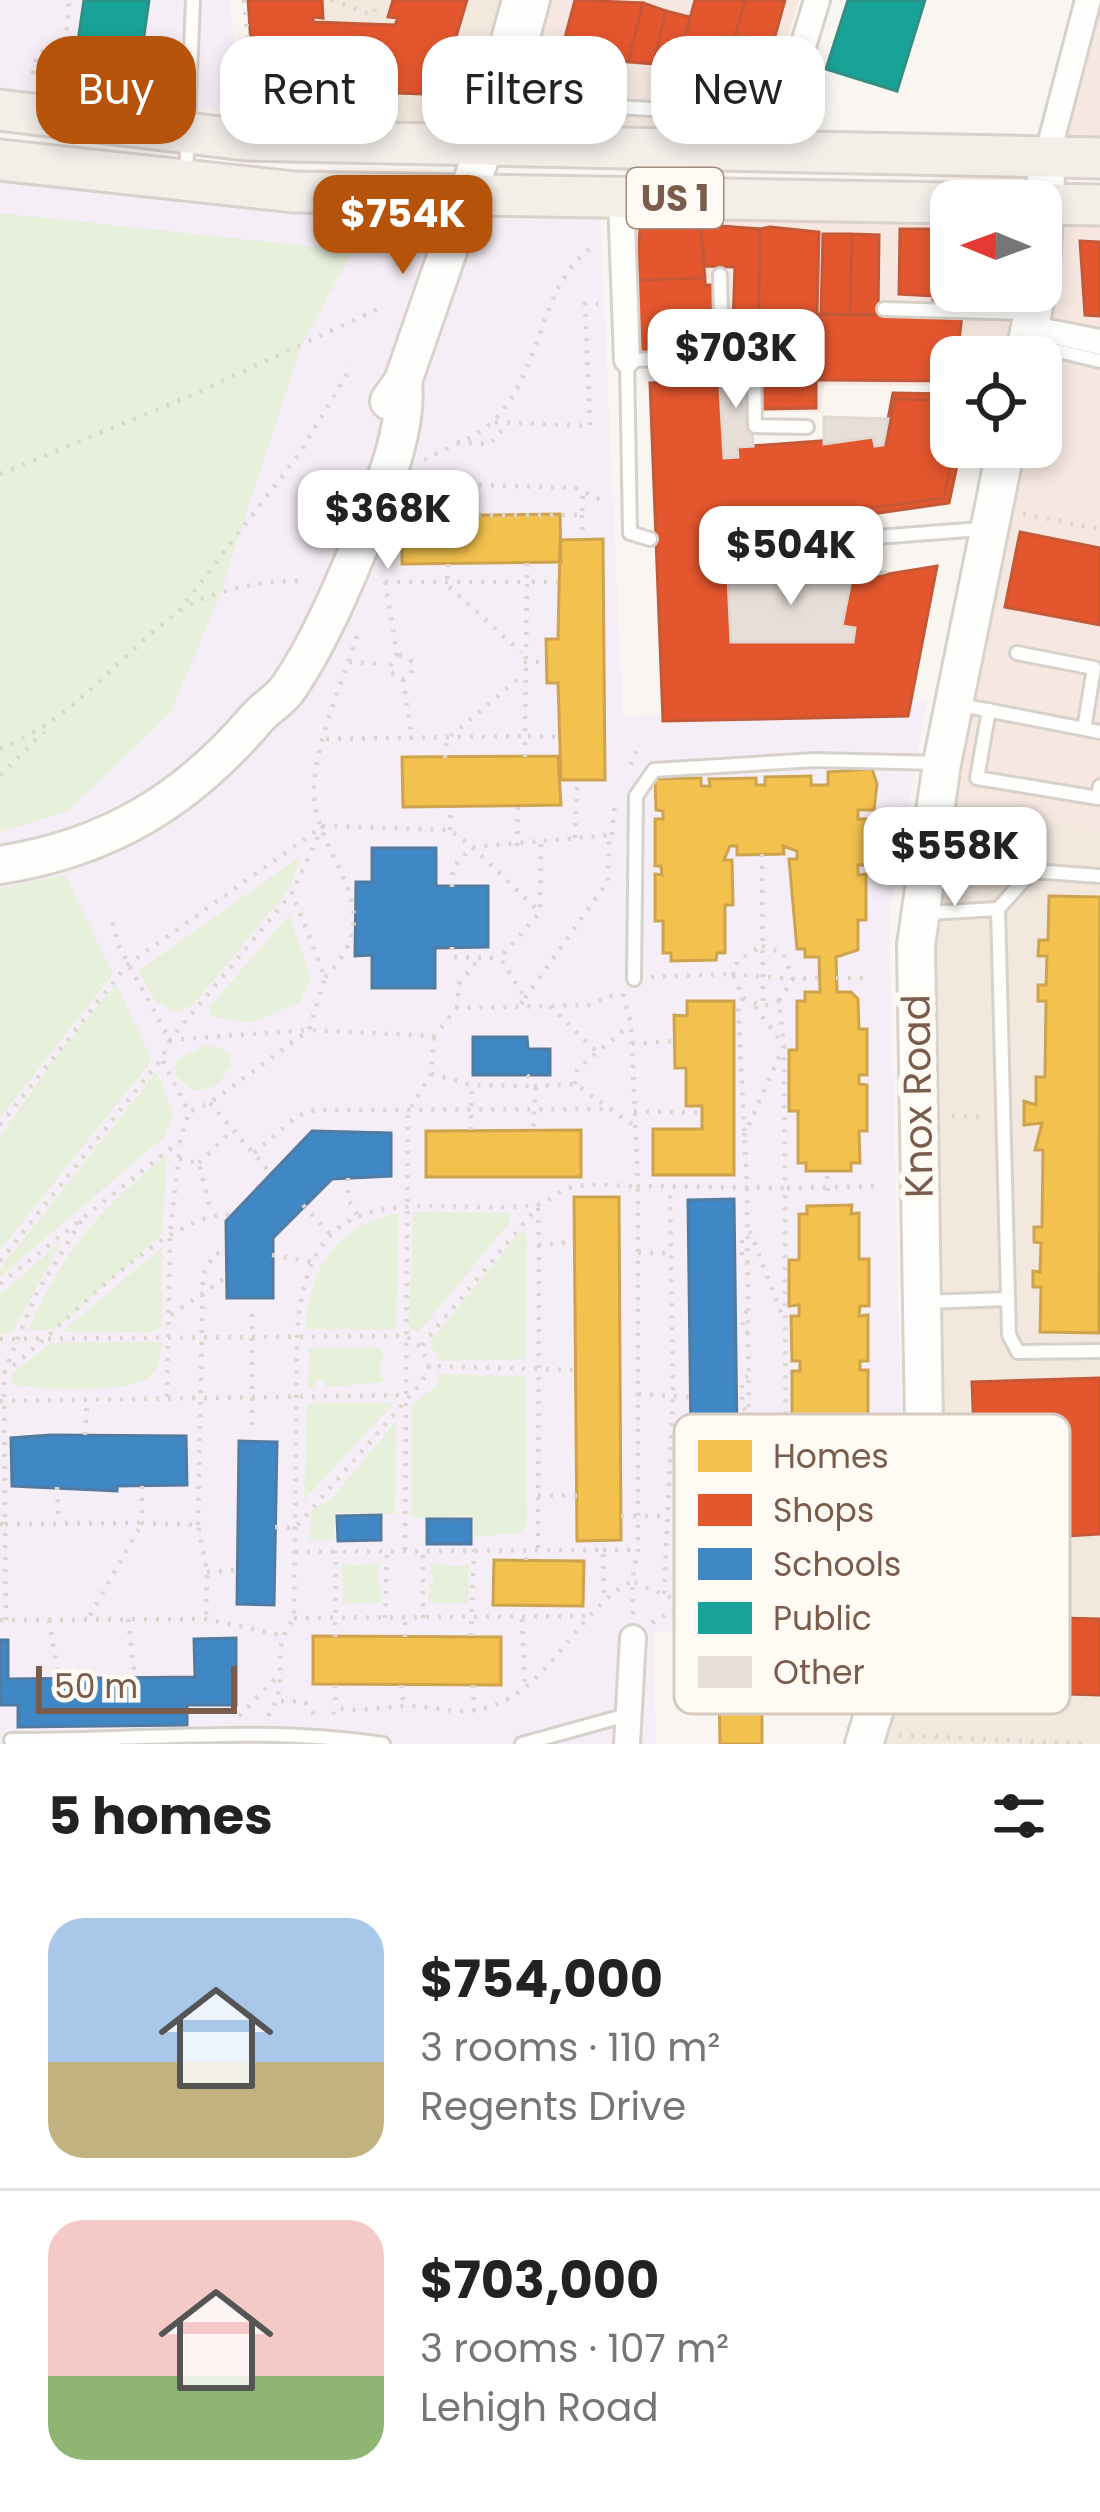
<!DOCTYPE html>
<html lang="en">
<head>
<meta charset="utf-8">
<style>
	:root { --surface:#fff; --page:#f2f2f2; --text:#222; --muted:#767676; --line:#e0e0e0; --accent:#b45309 }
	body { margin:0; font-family:Poppins,sans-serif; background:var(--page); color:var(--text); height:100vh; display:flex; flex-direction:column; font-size:45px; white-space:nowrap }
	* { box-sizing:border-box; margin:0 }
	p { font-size:39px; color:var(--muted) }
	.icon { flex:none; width:66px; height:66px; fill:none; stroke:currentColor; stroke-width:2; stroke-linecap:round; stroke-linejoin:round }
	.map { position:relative; height:1744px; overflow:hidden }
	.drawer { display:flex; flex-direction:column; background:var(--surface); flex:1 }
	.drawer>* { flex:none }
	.guide { position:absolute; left:36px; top:36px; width:1029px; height:108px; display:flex; gap:24px }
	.needle { width:78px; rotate:271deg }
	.buttons { position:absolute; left:930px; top:180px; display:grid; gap:24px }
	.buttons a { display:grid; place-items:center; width:132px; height:132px; border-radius:24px; background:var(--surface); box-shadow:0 6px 18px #0003; font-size:60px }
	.scale { position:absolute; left:36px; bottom:30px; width:201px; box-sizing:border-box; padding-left:12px; border:6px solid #7a5c4d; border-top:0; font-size:33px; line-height:42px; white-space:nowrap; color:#7a5c4d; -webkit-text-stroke:9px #fffaf3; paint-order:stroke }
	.price { position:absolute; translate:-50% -102px; padding:0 27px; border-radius:24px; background:#fff; color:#222; font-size:39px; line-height:78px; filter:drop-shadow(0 3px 6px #0008) }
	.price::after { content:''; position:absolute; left:50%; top:72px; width:36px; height:27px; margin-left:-18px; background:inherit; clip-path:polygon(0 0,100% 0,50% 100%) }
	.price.on { background:var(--accent); color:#fff }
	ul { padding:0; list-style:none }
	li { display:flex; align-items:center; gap:36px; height:300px; padding:0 48px }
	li+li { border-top:3px solid var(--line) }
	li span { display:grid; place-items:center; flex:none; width:336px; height:240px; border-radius:36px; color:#555 }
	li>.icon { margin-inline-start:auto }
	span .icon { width:144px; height:144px; fill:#fffc; stroke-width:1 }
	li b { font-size:51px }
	h2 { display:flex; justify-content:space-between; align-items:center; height:144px; padding:0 48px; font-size:51px }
	.chip { padding:0 42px; border-radius:36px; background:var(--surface); box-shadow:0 6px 18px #0003; font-size:42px; line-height:108px }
	.chip.on { background:var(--accent); color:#fff }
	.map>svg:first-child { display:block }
	.residential { fill:#f2e8de }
	.commercial { fill:#f6e8e1 }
	.education { fill:#f6eef6 }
	.green { fill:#e7f0db }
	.homes { fill:#f2c14e; stroke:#cea34e; stroke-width:3 }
	.shops { fill:#e4572e; stroke:#c45837; stroke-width:3 }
	.schools { fill:#3f88c5; stroke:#517ba1; stroke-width:3 }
	.public { fill:#17a398; stroke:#358e82; stroke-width:3 }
	.building { fill:#e6ded7; stroke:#e2d8d2; stroke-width:3 }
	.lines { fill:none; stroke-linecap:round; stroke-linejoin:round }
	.lane-casing { stroke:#d7d1cb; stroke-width:18 }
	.street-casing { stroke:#d7d1cb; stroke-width:30 }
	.secondary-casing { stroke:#d9d2cb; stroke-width:42 }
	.primary-casing { stroke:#dad1cc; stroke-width:45 }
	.path { stroke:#dcd5d0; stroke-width:4.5; stroke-dasharray:3 9; stroke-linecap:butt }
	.lane { stroke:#fefefd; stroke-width:12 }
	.street { stroke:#fefefd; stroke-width:24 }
	.secondary { stroke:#fefefd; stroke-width:36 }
	.primary { stroke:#f3eee8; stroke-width:39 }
	.labels { text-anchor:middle; stroke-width:12; stroke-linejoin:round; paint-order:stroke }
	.shield { fill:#fffaf3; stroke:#a28b7f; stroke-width:3 }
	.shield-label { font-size:36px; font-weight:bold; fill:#7a5c4d }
	.street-label { font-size:39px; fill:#7a5c4d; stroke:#fffaf3 }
	.key { fill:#fffaf3; stroke:#d7cbc1; stroke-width:3 }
	.key-label { font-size:33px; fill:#7a5c4d }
</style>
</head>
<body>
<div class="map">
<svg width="1100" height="1744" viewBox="0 0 1100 1744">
	<rect width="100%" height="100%" fill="#f9f5f0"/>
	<path class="residential" d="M251 0H505L487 59 462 106 434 129H261Z
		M937 797 1100 831V1744H864L922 1565V1252Z"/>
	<path class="commercial" d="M552 0H799L755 140 557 136 528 111 524 98Z
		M1088 0H1100V158L1047 157Z
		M621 197 951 203V291H1041V204L1100 205V831L937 797 1006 447H1041V357H951V386L824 385 821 412H755V356L623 364Z"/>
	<path class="education" d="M0 0H229L242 106 270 114 185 107 184 114 0 92Z
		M0 153 147 166 525 181 600 209 623 716 927 701 889 918 903 1484H892L883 1564 860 1626 653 1633 656 1744H0Z"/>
	<path class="green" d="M0 213 353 251 301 346 220 595 171 712 68 811 0 832Z
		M301 856 289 889 193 1005 175 1012 157 1003 138 971Z
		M65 875 113 974 0 1118V888Z
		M289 915 311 978 300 1002 251 1023 210 1016V1006Z
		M116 984 152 1060 0 1250V1136L58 1054Z
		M206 1045 228 1051 232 1065 216 1086 193 1091 176 1076 175 1061Z
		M157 1071 173 1113 164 1137 0 1277V1269Z
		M167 1154 162 1235 55 1329 28 1331C63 1249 100 1210 167 1154Z
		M413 1212 509 1213V1223L419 1332 409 1329Z
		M399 1213 396 1329H306C308 1269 337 1224 399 1213Z
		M519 1233H527L526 1359 439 1361 430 1342Z
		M62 1241 12 1333 0 1334V1294Z
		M162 1247V1326L153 1332H62Z
		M162 1342C161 1355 160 1368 150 1377 133 1393 33 1391 11 1383L13 1372 51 1343Z
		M309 1348H378L384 1353 379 1370 384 1382 325 1387V1381L315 1380 314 1387 308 1388Z
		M439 1374 526 1376 527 1524 520 1533 474 1537 473 1516 412 1518V1404L437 1386Z
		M307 1403H394L304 1500Z
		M396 1421 395 1514 336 1513 334 1540H310L311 1510 330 1500Z
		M342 1562 352 1566 382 1562 377 1572 382 1603H343Z
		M429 1563 460 1567 469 1563 468 1603H429V1584L434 1583Z"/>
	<path class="homes" d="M560 514 561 562 402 564V516Z
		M603 539 605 780H561L558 683H547L546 639H558L560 540Z
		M558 756 561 805 403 807 402 757Z
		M872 769 877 784 874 810H858V819H866V865H858V875L866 874V920H858V950L836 957 837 992H851L858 999 859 1029H867V1075H859V1084L867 1085V1131H859L860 1163H851V1171H806V1163H798V1111H789V1050H797V1001H805V992H820L819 957H805V949H797L789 859H797V851L783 846 784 854 737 855V846H730L724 860H732L733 905H725V953H717L716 960 671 961V953H663V921H655V874L662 875 661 866H655V819H663V811L656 810 655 779 701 778V786H710L709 779 756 778V785H765V777L811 776V785H828V772Z
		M1049 896 1100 897 1099 1333 1040 1332 1041 1287H1033V1271L1040 1272 1041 1243 1034 1242V1227H1042L1043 1150H1035L1042 1123 1024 1125V1101L1036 1105V1077H1045L1046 1001H1038V985H1046L1047 956H1038L1039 940H1048Z
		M687 1001H734V1175H653V1129H702V1106H686V1068H675L674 1015 687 1016Z
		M581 1130V1177H426V1131Z
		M574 1197H619L621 1540 577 1541Z
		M852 1205 851 1214 859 1213V1259H869V1306H860L859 1316 868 1315V1361H860V1370H868V1416H861V1425L869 1424V1472L861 1471V1480H871V1527L861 1528 862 1574H854L853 1582H807V1574H800V1527H791L790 1481H800V1472H792V1426H800V1416H792V1371H800V1361H792L791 1316H799V1305L789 1306V1260H799V1214H807V1206Z
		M494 1560 584 1561 583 1606 493 1605Z
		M313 1636 501 1637V1685L313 1684Z
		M719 1685H762V1744H720Z"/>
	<path class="shops" d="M248 0H322L323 18 313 17V22L395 25 398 18 388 17 393 0H467L450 57V95L254 88Z
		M575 0 643 3 628 62 560 56Z
		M695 0H745L726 70 677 66Z
		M745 0H785L765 72 726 70Z
		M643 3 666 11 653 64 628 62Z
		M666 11 690 17 677 66 653 64Z
		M700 225 705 278 637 280 640 228Z
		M721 226 760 229 758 347 732 349 735 267 705 266 701 229Z
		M770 227 819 232 817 314 824 380H816V408L757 409 760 229Z
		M900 229H934V296L899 294Z
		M934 229H951V291H1001L1000 303 933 302Z
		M823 234H852L850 315 821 314Z
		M852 234 879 235 878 315H850Z
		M1080 241 1100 242V316L1085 315Z
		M705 278V285H713L714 328H707L708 350 635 352 637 280Z
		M817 314 962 315 958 349H971V357H951V381L824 380Z
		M721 380 724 458 738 457 737 447 873 437 875 446 886 444 895 399 951 400 954 447 944 498 832 513 746 516V511L726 512 731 642H853L855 628 842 626 851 580 937 566 908 716 663 721 650 383Z
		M893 393 951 394V400L895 399 883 445Z
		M954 447H961L949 503 829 520 742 522V511L746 516 832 513 944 498Z
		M1020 532 1100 548V625L1005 607Z
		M1100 1378V1534L1049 1537 1051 1624 1062 1625V1618L1100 1619V1695L968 1691 967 1654 982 1655V1641H974L969 1536H978L972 1382Z"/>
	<path class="schools" d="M372 848H436V886H488V947L435 948V988H372V955L355 956 356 882H372Z
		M473 1037H527L528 1049H550V1075H473Z
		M312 1131 391 1133V1176L332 1179 273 1238V1298H227L226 1221Z
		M734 1199 739 1594 693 1595 688 1200Z
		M51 1435 186 1436 187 1485 117 1486V1491L12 1486 11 1438Z
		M239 1441 277 1442 274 1605 237 1604Z
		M381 1515V1540L338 1541 337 1516Z
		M427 1519H471V1544H427Z
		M236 1638V1705H187V1725L18 1727V1705H0V1640H8V1679L195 1677 194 1639Z"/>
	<path class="public" d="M84 0H149L141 57 77 48Z
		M848 0H925L897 91 826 69Z"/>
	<path class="building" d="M749 370 753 446 737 447 738 457 724 458 719 372Z
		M824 417 888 419 883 445 875 446 873 437 824 444Z
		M887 572 851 580 842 626 855 628 853 642H731L728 578Z"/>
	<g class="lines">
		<defs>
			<path id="lane" d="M517 76 567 104 783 117
				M186 177 193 0
				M720 275 722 358
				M884 309 1031 313
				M1038 324 1100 336
				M1035 333 1100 348
				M1033 345 1100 361
				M650 539 630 533 627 360 754 357 755 426 807 427
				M732 548 981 529
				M1017 653 1094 668 1084 729
				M956 704 1100 732
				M989 710 977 778 1098 798 1100 786
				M1100 876 1032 871 998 909 1009 1335 1018 1352 1100 1351
				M928 913 998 909
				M634 979 636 796 654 770 815 760 940 763
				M925 1302 1008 1299
				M11 1740C136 1741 258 1725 383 1744
				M522 1744 627 1715"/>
			<path id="street" d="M497 121 486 104 515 0
				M484 147 508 107 537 0
				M771 152 817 0
				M1047 157 1088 0
				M621 197 627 360
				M627 1744 633 1638"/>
			<path id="secondary" d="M1041 269 1047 157
				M1024 357 1037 291
				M389 401 403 381 484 147
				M0 865C108 848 186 801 256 719 266 707 281 700 289 687 321 640 344 583 366 531 384 485 408 430 403 381
				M864 1744 926 1545 916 945 942 763 1006 447"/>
			<path id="primary" d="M0 110 245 140 1100 158
				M0 160 294 192 951 203
				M1041 204 1100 205"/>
		</defs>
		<use href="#lane" class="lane-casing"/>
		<use href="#street" class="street-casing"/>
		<use href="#secondary" class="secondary-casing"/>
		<use href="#primary" class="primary-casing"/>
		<path class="path" d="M244 0 255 105
			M331 0 373 15 378 0
			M451 73 470 68
			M33 74C35 52 47 46 66 38L69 0
			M82 80 87 50
			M128 85 132 56
			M495 422 590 426 585 304H598
			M457 442 490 444 507 424
			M424 460C446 448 479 437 496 418 544 369 538 282 596 244
			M0 474 190 396 378 309
			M419 483 575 488 608 503
			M413 495 436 515
			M1023 514 1100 529
			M406 515H582L583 492
			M582 515 583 539
			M527 563V582H557
			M448 564 447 585 521 652
			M385 582 397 653 388 671 403 679 411 675 413 662 397 653
			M179 611 299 454 352 366
			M349 662 385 664
			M524 662H547
			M403 679 412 739
			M326 739 525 736 527 582H376
			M0 749C78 717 112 661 177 613 208 590 264 580 302 581
			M525 757V736L558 737
			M445 758 447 739 524 674
			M631 765 636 751
			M0 775 44 732
			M323 826 292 893 170 1040 309 1030 434 1036 457 1008 589 1005 621 992
			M450 830 451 808
			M612 835 615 802
			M575 838 577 781
			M517 846 518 806
			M762 854 763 1006
			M452 887 453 867 472 847 540 912
			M762 946 783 953 793 979 733 974 738 960Z
			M452 947V957L500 958
			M325 977C396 907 313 860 314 789 314 746 344 678 357 636
			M651 977 733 974 743 998 763 1006 779 1001
			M836 978H871
			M623 994 631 1024 638 1186 785 1188 784 1046 753 1004
			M525 998 608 881 609 835 541 841
			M743 998 738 1005 747 1186 750 1570 745 1590
			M550 1006 597 1052
			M457 1008 459 984 480 957
			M632 1044 674 1041
			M163 1061 189 1112 210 1103 309 1030 325 977 292 893
			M431 1074 472 1085 536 1086 533 1130
			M527 1075 536 1086 575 1084 633 1125
			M575 1084 577 1069 630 1025
			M210 1103 272 1175
			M634 1111 702 1113
			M952 1116 983 1117
			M0 1125 127 965 323 826 450 830 472 847 541 841 540 912 500 958 525 998 520 1005
			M471 1130 472 1085
			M744 1136 784 1046 779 1001 793 979 819 978
			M254 1153 297 1116 315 1110 610 1109
			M179 1159 199 1163 211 1213
			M199 1163 233 1130
			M827 1176 828 1199
			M348 1178V1199L358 1216
			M303 1205 331 1235
			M538 1208 539 1245 574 1242
			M750 1231 784 1321
			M638 1253H674
			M272 1255 312 1262
			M0 1261 162 1058 170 1040 118 945 111 916
			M748 1263 742 1261V1237L748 1235
			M0 1284 180 1141 189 1112
			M171 1315 225 1278
			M748 1333 741 1329 748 1305
			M0 1339 406 1336 421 1347 429 1366
			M422 1345 538 1206
			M4 1373 35 1296 83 1218
			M748 1376 742 1380V1407L749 1413
			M638 1394 691 1397
			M167 1397 170 1234 180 1145
			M0 1401 406 1395
			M252 1425V1313
			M85 1435 87 1403
			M142 1486V1523L198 1525 207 1572 206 1618
			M57 1487 59 1523
			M749 1487 741 1484V1460L749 1458
			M538 1495 577 1496
			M621 1516H669
			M0 1524H5L4 1373C58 1333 168 1208 232 1215
			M198 1525 203 1275 214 1254 225 1252
			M275 1527 295 1528 422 1382 429 1366 576 1370
			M748 1535H743L742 1558H750
			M538 1548 539 1245
			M405 1550 408 1112 431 1074 434 1036
			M603 1550H638
			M295 1552 603 1550 604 1595
			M526 1560 528 1548
			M750 1570H756L782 1447
			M207 1572 237 1570
			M745 1591 756 1603 758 1626 869 1623
			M664 1594 673 1396 670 1187
			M756 1603 786 1600 785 1188 882 1186
			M633 1614 632 1581 738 1627 758 1626
			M294 1618 586 1616
			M385 1618 387 1552
			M423 1618V1552
			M128 1619 135 1678
			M522 1619 525 1686
			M0 1620 206 1619 281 1635
			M6 1620 5 1524 142 1523 88 1619
			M49 1620 59 1679
			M652 1623 692 1599 736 1598 745 1590
			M471 1636 474 1549
			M335 1637 336 1551
			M405 1637V1618
			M335 1685 336 1708
			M401 1685 404 1706
			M473 1685 474 1711
			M281 1701 305 1702 315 1716
			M239 1716 281 1673
			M268 1716C294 1677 266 1654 294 1618L297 1335C308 1169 414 1214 531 1206 547 1205 558 1190 573 1187 592 1182 618 1187 638 1186V1550L632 1581C574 1611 546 1700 476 1710 453 1714 433 1706 410 1706 384 1706 363 1713 336 1708L332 1717
			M899 1735 1089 1744"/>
		<use href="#lane" class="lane"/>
		<use href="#street" class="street"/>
		<use href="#secondary" class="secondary"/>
		<use href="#primary" class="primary"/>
	</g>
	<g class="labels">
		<rect class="shield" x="627" y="168" width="96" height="60" rx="9"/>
		<g class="shield-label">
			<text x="675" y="211">US 1</text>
		</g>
		<g class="street-label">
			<text transform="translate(917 1096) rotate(-91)" y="14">Knox Road</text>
		</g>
	</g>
	<rect x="674" y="1414" width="396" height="300" rx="18" class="key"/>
	<rect x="698" y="1440" width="54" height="32" fill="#f2c14e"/>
	<rect x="698" y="1494" width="54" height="32" fill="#e4572e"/>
	<rect x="698" y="1548" width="54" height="32" fill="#3f88c5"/>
	<rect x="698" y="1602" width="54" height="32" fill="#17a398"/>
	<rect x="698" y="1656" width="54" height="32" fill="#e6ded7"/>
	<g class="key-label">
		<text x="773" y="1468">Homes</text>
		<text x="773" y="1522">Shops</text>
		<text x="773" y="1576">Schools</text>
		<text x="773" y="1630">Public</text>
		<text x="773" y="1684">Other</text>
	</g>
</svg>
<div class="buttons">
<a><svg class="needle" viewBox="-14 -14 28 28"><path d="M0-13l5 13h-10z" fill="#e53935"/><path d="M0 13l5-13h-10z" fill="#767676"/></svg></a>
<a><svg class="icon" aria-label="locate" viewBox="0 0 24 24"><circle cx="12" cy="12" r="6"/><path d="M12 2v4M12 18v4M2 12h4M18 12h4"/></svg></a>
</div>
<div class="scale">50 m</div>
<b class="price on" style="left:403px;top:277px">$754K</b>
<b class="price" style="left:736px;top:411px">$703K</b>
<b class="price" style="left:388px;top:572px">$368K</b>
<b class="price" style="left:791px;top:608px">$504K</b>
<b class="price" style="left:955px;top:909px">$558K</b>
<div class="guide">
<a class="chip on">Buy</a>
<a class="chip">Rent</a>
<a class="chip">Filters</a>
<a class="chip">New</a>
</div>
</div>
<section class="drawer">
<h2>5 homes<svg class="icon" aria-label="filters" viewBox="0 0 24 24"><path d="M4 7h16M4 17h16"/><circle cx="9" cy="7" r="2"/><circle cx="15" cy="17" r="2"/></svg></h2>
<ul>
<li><span style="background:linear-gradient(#a9c7e8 60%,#c2b280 0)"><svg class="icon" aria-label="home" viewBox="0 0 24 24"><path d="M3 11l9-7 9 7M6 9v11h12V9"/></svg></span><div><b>$754,000</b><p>3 rooms · 110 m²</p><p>Regents Drive</p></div></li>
<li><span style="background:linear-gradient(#f6c9c9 65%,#8fb573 0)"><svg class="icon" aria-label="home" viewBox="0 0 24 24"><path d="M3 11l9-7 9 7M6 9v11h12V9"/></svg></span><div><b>$703,000</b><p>3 rooms · 107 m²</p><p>Lehigh Road</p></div></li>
</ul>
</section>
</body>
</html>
